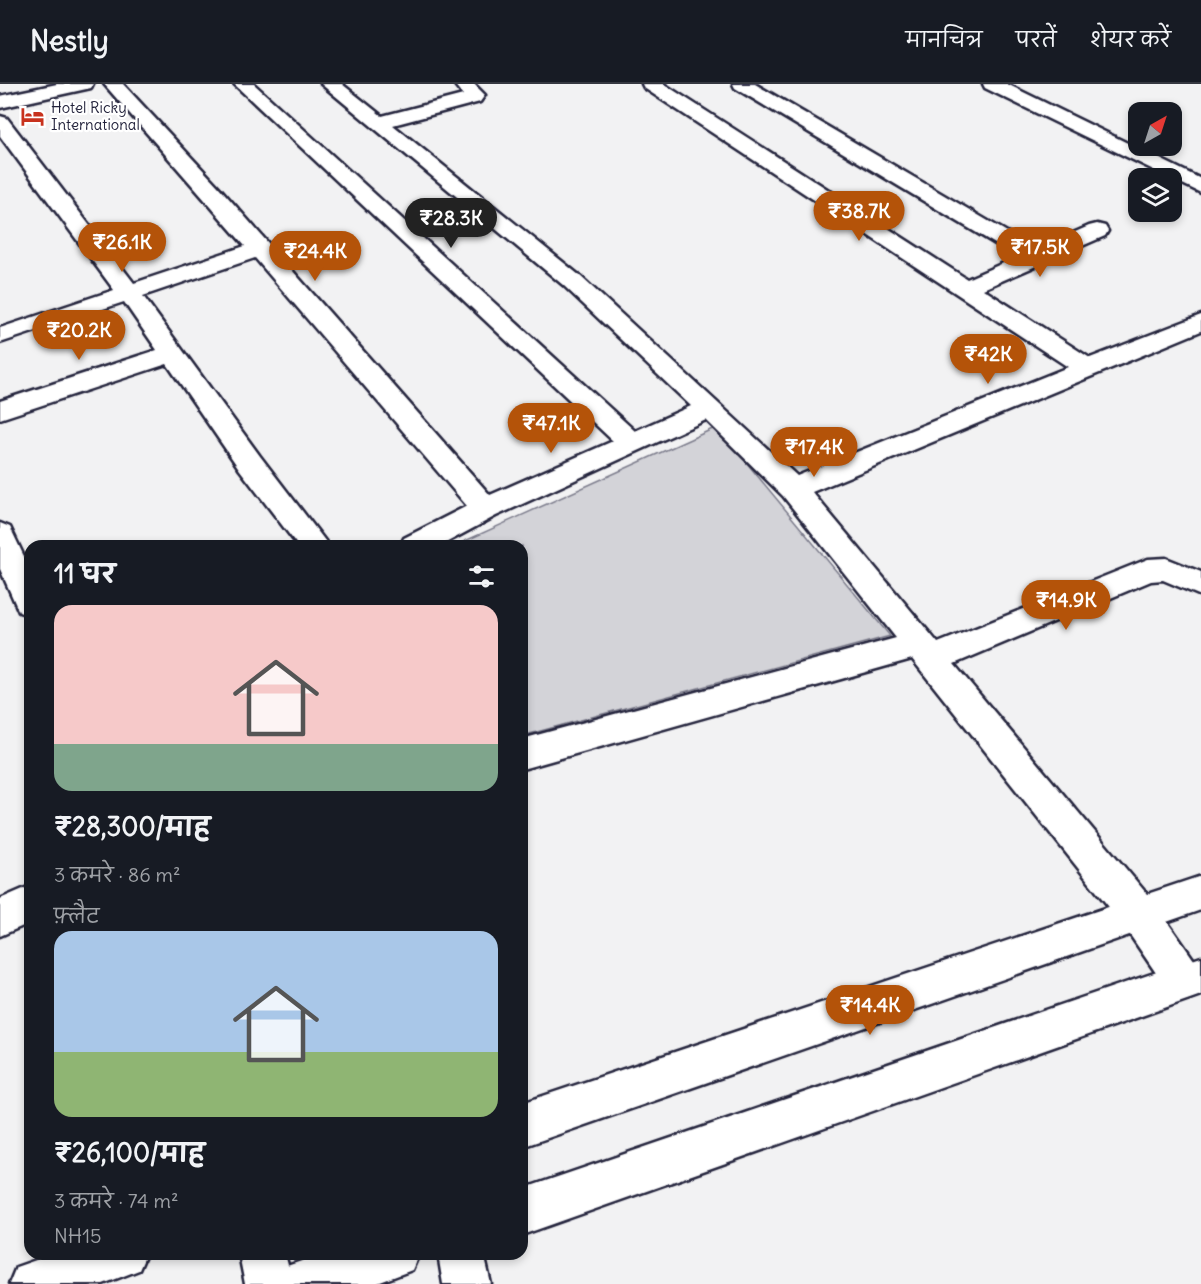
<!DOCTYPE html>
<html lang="hi">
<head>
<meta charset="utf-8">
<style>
	:root { --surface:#171b24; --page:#20242c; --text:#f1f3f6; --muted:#9ea1a6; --line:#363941; --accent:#b45309 }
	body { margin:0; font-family:Delius,"Playpen Sans Deva",sans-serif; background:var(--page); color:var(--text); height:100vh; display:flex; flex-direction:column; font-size:22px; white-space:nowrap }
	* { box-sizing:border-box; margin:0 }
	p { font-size:20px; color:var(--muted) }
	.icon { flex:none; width:33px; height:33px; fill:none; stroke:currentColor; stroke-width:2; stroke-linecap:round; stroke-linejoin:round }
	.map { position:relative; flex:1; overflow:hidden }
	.side { position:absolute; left:24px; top:456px; width:504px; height:720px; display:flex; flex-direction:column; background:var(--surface); border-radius:18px; box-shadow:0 3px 9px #0003 }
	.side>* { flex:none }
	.needle { width:39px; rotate:39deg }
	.fabs { position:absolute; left:1128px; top:18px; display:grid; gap:12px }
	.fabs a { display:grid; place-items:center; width:54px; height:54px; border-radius:12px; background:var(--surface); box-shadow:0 3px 9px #0003; font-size:30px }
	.price { position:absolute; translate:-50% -51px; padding:0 14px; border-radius:21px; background:var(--accent); color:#fff; font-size:20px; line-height:39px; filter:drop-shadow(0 2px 3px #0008) }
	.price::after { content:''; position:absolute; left:50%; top:36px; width:18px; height:14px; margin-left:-9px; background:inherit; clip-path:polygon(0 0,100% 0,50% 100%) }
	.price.on { background:#222; color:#fff }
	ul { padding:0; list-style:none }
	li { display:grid; align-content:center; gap:12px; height:318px; padding:0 30px }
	li span { display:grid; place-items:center; height:186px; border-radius:18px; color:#555 }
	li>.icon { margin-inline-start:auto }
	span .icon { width:108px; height:108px; fill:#fffc; stroke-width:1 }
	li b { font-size:26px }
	h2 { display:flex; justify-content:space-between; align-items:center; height:72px; padding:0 30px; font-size:26px }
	header { display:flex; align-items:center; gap:36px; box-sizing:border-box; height:84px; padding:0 30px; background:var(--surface); border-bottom:2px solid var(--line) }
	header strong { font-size:28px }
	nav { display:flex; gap:33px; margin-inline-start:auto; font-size:21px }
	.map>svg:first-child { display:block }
	.green { fill:#d3d3d8; stroke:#7a7a8a; stroke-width:1.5 }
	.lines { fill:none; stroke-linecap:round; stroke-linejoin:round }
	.street-casing { stroke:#22223b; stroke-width:5 }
	.secondary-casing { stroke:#22223b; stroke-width:5 }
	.primary-casing { stroke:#22223b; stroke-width:5 }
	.street { fill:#fff; fill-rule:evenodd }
	.secondary { fill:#fff; fill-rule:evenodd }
	.primary { fill:#fff; fill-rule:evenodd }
	.labels { text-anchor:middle; stroke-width:4.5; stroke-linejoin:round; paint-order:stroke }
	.far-poi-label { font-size:15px; fill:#22223b; stroke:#fff; text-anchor:start }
</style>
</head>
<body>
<header>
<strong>Nestly</strong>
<nav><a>मानचित्र</a><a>परतें</a><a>शेयर करें</a></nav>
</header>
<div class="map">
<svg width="1201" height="1200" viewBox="0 0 1201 1200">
	<rect width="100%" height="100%" fill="#f2f2f3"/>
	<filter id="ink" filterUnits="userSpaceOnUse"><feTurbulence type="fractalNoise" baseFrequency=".0167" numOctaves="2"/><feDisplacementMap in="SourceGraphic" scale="12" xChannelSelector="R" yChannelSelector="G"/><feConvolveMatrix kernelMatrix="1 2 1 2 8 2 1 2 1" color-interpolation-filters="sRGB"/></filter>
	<g filter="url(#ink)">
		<path class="green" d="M717 343 890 552 522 652V462H454Z"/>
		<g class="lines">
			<defs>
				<path id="street" d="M104 0H123L218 102 490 411 613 357 234 0H254L635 347 691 322 563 201 321 0H342L382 32 463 11 454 0H474L485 11 480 18 393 41 579 191 797 392 1068 283 644 4 642 0H664L967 195 1017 173 735 4 733 0H755L1036 165 1089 142 1097 140 1105 142 1108 147 1105 152 983 205 1090 274 1201 231V247L812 408 938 559 1148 475 1166 474 1201 488V512L1163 496 1151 497 954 580 1152 816 1199 883 1201 888 1199 911 1185 916 1171 911 1124 842 912 575 522 685V655L896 554 783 412 706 336 496 432 440 462H400L404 454 467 422 255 174 143 212 260 372 329 462H298L240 386 167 280 0 335V317L157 266 124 218 0 259V244L114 206 0 52V32L7 34 134 199 245 162Z
					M983 0H1007L1201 95V109L985 4Z
					M0 439 10 443 30 485V532L19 528 0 485Z
					M30 802V839L0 852V815Z
					M239 1170H285L293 1200H245Z
					M438 1170H484L491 1200H443Z"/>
				<path id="secondary" d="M1201 792V826L522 1063V1019Z
					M1201 873V911L522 1151V1105Z
					M53 1170H146L139 1186 103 1200H9L16 1183Z
					M322 1170H419L412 1186 375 1200H277L284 1183Z"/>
				<path id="primary" d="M57 0H93L91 4 0 24V12Z"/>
			</defs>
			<use href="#street" class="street-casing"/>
			<use href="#secondary" class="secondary-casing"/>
			<use href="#primary" class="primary-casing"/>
			<use href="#street" class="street"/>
			<use href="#secondary" class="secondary"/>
			<use href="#primary" class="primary"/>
		</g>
	</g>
	<defs>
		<symbol id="hotel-bare" viewBox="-9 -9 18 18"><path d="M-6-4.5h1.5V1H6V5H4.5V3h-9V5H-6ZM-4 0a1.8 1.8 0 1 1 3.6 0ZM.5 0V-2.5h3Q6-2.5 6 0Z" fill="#c8321e" stroke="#fff" stroke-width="2.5" paint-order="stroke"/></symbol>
	</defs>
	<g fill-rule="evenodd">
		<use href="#hotel-bare" x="16" y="16" width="33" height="33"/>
	</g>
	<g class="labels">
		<g class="far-poi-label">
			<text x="51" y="29">Hotel Ricky<tspan x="51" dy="17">International</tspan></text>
		</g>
	</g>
</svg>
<div class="fabs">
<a><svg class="needle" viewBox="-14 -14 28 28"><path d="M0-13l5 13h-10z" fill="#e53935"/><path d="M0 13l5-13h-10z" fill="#9ea1a6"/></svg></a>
<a><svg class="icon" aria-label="layers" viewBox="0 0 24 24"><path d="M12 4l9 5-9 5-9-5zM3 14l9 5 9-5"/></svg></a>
</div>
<b class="price" style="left:859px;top:158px">₹38.7K</b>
<b class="price on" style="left:451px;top:165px">₹28.3K</b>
<b class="price" style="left:122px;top:189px">₹26.1K</b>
<b class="price" style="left:1040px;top:194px">₹17.5K</b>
<b class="price" style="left:315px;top:198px">₹24.4K</b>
<b class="price" style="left:79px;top:277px">₹20.2K</b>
<b class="price" style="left:988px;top:301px">₹42K</b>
<b class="price" style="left:551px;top:370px">₹47.1K</b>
<b class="price" style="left:814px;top:394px">₹17.4K</b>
<b class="price" style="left:1066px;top:547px">₹14.9K</b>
<b class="price" style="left:870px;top:952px">₹14.4K</b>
<section class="side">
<h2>11 घर<svg class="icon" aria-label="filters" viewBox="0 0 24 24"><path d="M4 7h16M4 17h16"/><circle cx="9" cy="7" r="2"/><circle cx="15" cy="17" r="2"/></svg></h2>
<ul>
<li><span style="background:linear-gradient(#f6c9c9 75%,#7fa58c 0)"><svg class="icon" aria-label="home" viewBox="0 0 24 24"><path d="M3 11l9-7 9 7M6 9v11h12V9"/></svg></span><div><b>₹28,300/माह</b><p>3 कमरे · 86 m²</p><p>फ़्लैट</p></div></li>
<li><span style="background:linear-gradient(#a9c7e8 65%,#8fb573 0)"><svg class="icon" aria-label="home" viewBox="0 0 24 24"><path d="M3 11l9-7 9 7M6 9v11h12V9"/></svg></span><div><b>₹26,100/माह</b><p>3 कमरे · 74 m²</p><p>NH15</p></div></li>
</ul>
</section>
</div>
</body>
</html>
